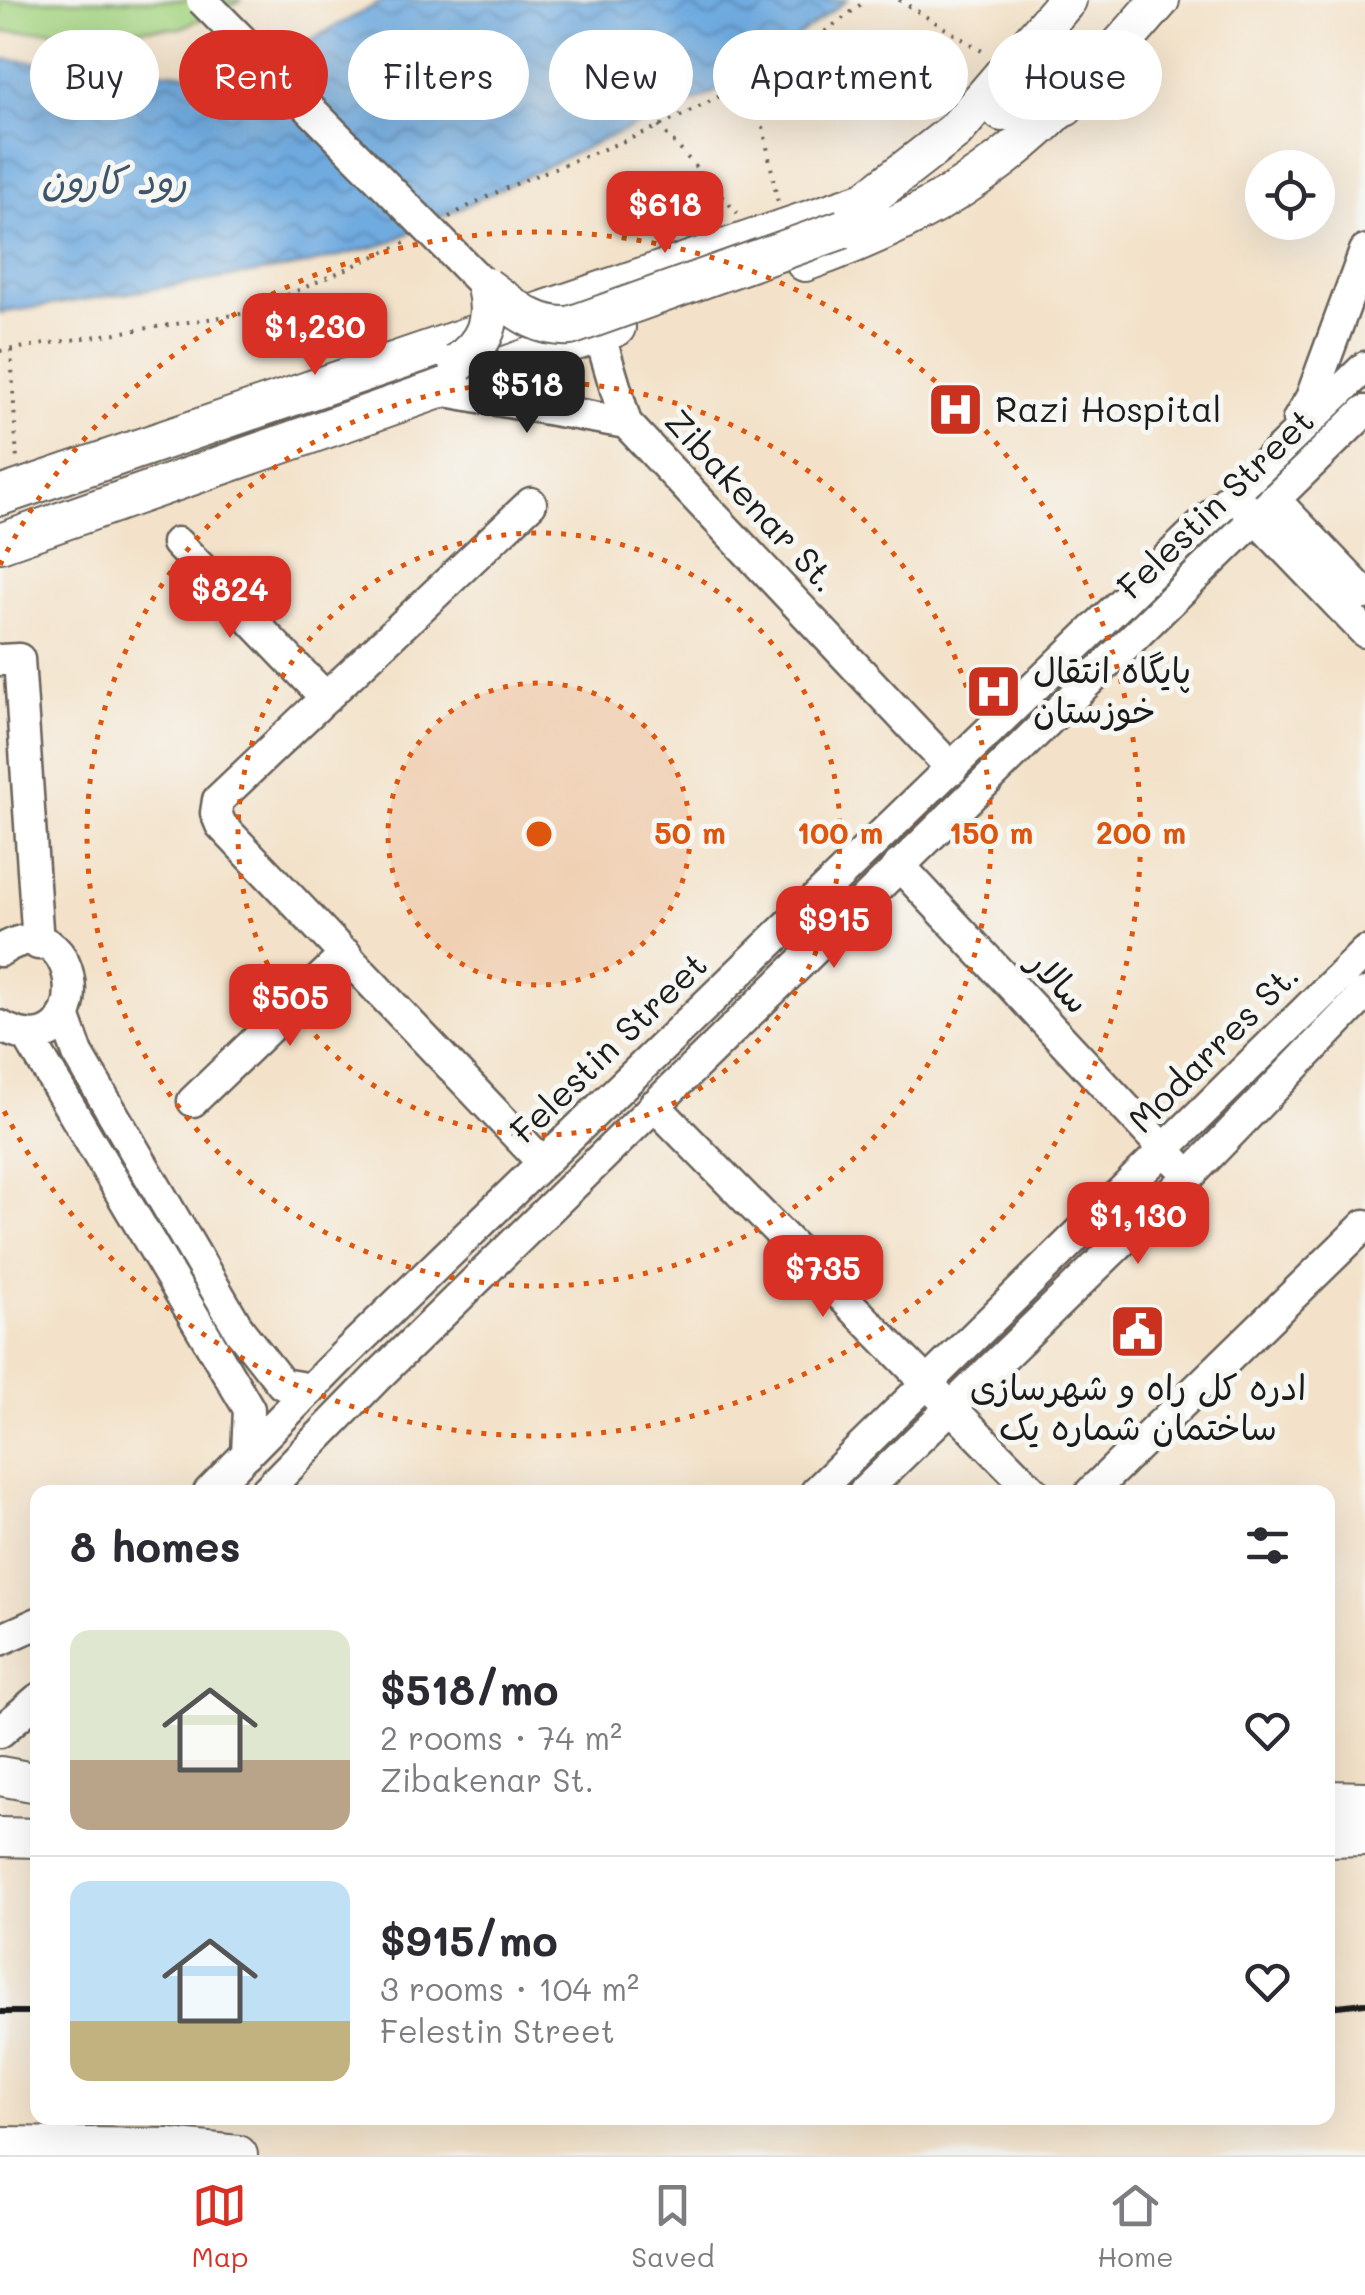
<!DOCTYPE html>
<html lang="en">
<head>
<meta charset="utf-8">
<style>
	:root { --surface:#fff; --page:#f7f7f7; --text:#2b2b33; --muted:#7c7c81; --line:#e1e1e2; --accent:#d93025 }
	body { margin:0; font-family:Mali,"Playpen Sans Arabic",sans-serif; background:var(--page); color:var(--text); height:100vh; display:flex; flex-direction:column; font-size:38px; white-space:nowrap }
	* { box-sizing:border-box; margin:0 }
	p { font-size:32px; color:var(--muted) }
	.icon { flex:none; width:55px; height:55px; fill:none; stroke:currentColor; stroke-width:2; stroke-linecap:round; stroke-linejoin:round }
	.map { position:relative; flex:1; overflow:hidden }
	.panel { position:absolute; left:30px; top:1485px; width:1305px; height:640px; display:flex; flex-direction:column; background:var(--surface); border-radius:20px; box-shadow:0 10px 40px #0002 }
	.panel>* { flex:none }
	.banner { position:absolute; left:30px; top:30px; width:1305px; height:90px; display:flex; gap:20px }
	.buttons { position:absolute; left:1245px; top:150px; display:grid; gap:20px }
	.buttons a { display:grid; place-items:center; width:90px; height:90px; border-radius:50%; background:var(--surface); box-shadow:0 10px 40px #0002; font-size:50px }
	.price { position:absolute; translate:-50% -85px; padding:0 22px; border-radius:20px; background:var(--accent); color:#fff; font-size:32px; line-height:65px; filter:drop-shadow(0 2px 5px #0008) }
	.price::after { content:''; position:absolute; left:50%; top:60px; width:30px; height:22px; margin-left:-15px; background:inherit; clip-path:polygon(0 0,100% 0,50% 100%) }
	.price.active { background:#222; color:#fff }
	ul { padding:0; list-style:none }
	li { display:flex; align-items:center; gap:30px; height:250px; padding:0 40px }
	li+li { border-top:2px solid var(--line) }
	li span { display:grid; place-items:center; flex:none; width:280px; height:200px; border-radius:20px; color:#555 }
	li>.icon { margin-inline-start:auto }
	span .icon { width:120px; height:120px; fill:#fffc; stroke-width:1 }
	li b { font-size:42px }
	h2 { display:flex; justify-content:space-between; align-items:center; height:120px; padding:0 40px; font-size:42px }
	.chip { padding:0 35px; border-radius:45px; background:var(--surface); box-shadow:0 10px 40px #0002; font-size:35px; line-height:90px }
	.chip.active { background:var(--accent); color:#fff }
	.tab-bar { display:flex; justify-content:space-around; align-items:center; height:140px; border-top:2px solid var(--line); background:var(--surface); font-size:28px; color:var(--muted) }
	.tab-bar a { display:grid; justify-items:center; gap:5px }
	.tab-bar .active { color:var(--accent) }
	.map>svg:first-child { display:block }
	.park { fill:#a6d583; stroke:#617850; stroke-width:2.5 }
	.water { fill:url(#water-waves); stroke:#46647e; stroke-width:2.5 }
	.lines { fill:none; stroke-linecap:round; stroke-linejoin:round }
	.minor-casing { stroke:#676159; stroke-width:35 }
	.major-casing { stroke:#676159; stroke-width:42 }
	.path { stroke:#676159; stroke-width:4; stroke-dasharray:2.5 8; stroke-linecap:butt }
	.minor { stroke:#fff; stroke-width:30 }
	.major { stroke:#fff; stroke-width:38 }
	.rail { stroke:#1c1c1c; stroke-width:6 }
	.minor-bridge-casing { stroke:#676159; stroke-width:35; stroke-linecap:butt }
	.major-bridge-casing { stroke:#676159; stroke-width:42; stroke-linecap:butt }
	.minor-bridge { stroke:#fff; stroke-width:30 }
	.major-bridge { stroke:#fff; stroke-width:38 }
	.ring { fill:none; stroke:#de560d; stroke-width:5; stroke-dasharray:5 10 }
	.labels { text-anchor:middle; stroke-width:10; stroke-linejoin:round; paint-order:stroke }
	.poi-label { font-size:35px; fill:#1c1c1c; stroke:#f6f6f2; text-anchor:start }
	.street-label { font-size:35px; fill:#1c1c1c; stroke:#f6f6f2 }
	.water-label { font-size:38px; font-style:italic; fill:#3e556a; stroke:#f6f6f2 }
	.centre { fill:#de560d; stroke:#f6f6f2; stroke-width:5 }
	.ring-label { font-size:30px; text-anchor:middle; font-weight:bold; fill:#de560d; stroke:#f6f6f2; stroke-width:10; stroke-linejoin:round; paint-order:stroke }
</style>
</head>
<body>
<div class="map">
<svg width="1365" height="2155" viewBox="0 0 1365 2155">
	<defs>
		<pattern id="water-waves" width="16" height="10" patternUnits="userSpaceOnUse" patternTransform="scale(2.5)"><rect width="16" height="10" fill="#70abe0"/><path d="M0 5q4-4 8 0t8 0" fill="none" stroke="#5b8ab5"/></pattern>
	</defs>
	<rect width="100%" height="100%" fill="#f6f6f2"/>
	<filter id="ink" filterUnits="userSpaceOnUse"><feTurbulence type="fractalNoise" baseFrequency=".01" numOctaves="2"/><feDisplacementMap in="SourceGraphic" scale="20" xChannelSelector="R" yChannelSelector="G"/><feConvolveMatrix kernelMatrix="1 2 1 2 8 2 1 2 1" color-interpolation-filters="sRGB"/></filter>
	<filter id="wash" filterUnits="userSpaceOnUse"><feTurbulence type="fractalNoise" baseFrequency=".0048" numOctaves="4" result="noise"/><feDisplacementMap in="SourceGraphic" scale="40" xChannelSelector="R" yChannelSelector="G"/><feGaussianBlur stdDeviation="2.25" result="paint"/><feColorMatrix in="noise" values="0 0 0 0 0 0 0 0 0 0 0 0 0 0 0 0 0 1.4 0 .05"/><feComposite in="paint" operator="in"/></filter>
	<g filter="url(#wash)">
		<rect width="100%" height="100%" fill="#f3e2c9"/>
		<path class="park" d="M0 0H243L181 28 0 32Z"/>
		<path class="water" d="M385 0H847L757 67 710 95 591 145 386 244 300 266 0 313V59L219 76 257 68Z"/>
	</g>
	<g filter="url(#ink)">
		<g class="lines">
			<defs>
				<path id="minor" d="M599 333 626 423
					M440 390 626 423 952 769
					M1298 420 1311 398 1365 251
					M1274 499 1365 594
					M531 503 218 800 216 813 221 825 543 1163
					M1243 505 1365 632
					M177 543 326 698
					M0 660 19 659 38 944
					M899 865 1177 1163
					M0 951C86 893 100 1079 0 1026
					M64 1015 78 1054 240 1331 282 1384 311 1389
					M27 1035 249 1409 247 1454
					M193 1101 346 954
					M654 1105 1034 1492
					M209 1492 342 1357 1365 367
					M265 1492 376 1378 1365 411
					M816 1492 1365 952
					M864 1492 1190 1175 1365 994
					M1091 1492 1365 1225
					M0 1640 38 1623
					M0 1732 38 1699"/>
				<path id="major" d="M1002 112 1031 83 1047 74 1066 79 1065 107
					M805 262C971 204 1048 131 1160 0
					M0 496 865 201 955 131 1067 0
					M0 543 616 327
					M0 1776 38 1783
					M1328 1800 1365 1801
					M0 1837 38 1838
					M1328 1837 1365 1836
					M0 2146 169 2148 238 2155"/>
			</defs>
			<use href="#minor" class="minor-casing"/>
			<use href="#major" class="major-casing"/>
			<path class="path" d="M899 0 987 54
				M753 75 778 203
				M659 126 739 215
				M449 217C514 179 587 158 655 128 723 98 810 47 866 0
				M11 350 17 461
				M0 351 247 313 407 242"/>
			<use href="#minor" class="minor"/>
			<use href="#major" class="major"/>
			<path class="rail" d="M1328 2007 1365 2003
				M0 2012H38"/>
			<defs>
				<path id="minor-bridge" d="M202 0 486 287"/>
				<path id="major-bridge" d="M486 287C514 307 534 328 570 326L843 229
					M458 363C486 342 494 321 486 287"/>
			</defs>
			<use href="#minor-bridge" class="minor-bridge-casing"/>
			<use href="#major-bridge" class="major-bridge-casing"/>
			<use href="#minor-bridge" class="minor-bridge"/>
			<use href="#major-bridge" class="major-bridge"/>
		</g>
	</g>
	<circle cx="539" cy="834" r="151" fill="#de560d" fill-opacity=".12"/>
	<g class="ring">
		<circle cx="539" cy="834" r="151"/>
		<circle cx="539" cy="834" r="301"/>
		<circle cx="539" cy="834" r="452"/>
		<path d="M0 565A602 602 0 1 1 0 1103"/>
	</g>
	<defs>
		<symbol id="hospital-square" viewBox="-11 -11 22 22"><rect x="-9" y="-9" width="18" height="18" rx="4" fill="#c8321e" stroke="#f6f6f2"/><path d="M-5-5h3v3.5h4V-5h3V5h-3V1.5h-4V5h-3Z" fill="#fff"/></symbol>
		<symbol id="civic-square" viewBox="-11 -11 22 22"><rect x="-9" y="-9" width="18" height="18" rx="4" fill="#c8321e" stroke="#f6f6f2"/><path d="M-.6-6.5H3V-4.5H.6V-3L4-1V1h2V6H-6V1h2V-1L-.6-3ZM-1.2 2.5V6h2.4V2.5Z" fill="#fff"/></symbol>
	</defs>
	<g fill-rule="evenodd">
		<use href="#hospital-square" x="924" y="378" width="63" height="63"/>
		<use href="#hospital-square" x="962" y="660" width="63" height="63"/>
		<use href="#civic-square" x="1106" y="1300" width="63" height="63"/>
	</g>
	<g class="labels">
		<g class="poi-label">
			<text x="995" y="422">Razi Hospital</text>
			<text x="1033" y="683">پایگاه انتقال<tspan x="1033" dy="40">خوزستان</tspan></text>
			<text x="1138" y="1400" text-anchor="middle">ادره کل راه و شهرسازی<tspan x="1138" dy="40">ساختمان شماره یک</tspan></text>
		</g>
		<g class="street-label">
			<text transform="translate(751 501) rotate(47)" y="12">Zibakenar St.</text>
			<text transform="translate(1216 504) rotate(-44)" y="12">Felestin Street</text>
			<text transform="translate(1059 982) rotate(47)" y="12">سالار</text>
			<text transform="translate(609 1048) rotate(-44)" y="12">Felestin Street</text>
			<text transform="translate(1214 1048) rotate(-45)" y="12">Modarres St.</text>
		</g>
		<g class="water-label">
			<text x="114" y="194">رود کارون</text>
		</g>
	</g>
	<circle cx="539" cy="834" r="15" class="centre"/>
	<g class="ring-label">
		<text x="690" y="844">50 m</text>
		<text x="840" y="844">100 m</text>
		<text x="991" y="844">150 m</text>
		<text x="1141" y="844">200 m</text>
	</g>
</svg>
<div class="buttons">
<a><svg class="icon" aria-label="locate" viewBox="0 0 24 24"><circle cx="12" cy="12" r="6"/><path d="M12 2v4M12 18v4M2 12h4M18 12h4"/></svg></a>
</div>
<b class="price" style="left:665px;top:256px">$618</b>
<b class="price" style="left:315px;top:378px">$1,230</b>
<b class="price active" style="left:527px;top:436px">$518</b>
<b class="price" style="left:230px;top:641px">$824</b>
<b class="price" style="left:834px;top:971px">$915</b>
<b class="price" style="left:290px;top:1049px">$505</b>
<b class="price" style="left:1138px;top:1267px">$1,130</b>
<b class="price" style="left:823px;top:1320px">$735</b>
<div class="banner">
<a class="chip">Buy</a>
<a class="chip active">Rent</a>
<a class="chip">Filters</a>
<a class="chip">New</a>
<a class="chip">Apartment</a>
<a class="chip">House</a>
</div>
<section class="panel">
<h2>8 homes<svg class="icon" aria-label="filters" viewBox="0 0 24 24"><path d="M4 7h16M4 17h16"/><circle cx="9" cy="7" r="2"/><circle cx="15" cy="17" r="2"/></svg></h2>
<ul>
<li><span style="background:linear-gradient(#dfe7d0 65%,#b9a48a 0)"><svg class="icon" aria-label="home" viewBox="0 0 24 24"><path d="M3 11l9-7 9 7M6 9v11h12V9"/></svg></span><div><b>$518/mo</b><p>2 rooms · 74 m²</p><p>Zibakenar St.</p></div><svg class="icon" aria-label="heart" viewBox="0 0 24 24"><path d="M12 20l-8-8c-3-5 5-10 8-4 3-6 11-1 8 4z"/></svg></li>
<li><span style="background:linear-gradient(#bfe0f5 70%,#c2b280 0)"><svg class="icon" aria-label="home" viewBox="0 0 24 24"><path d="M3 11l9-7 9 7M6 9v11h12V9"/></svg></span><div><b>$915/mo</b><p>3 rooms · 104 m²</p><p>Felestin Street</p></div><svg class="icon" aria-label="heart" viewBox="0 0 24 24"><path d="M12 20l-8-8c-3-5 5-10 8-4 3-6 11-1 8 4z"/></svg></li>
</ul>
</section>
</div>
<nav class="tab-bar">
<a class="active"><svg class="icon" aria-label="map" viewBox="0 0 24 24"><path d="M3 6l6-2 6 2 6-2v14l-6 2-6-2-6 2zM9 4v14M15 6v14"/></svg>Map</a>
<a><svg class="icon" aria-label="saved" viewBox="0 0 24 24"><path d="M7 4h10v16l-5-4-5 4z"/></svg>Saved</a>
<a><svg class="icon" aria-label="home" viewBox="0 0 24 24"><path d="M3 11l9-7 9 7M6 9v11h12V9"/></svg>Home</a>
</nav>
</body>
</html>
